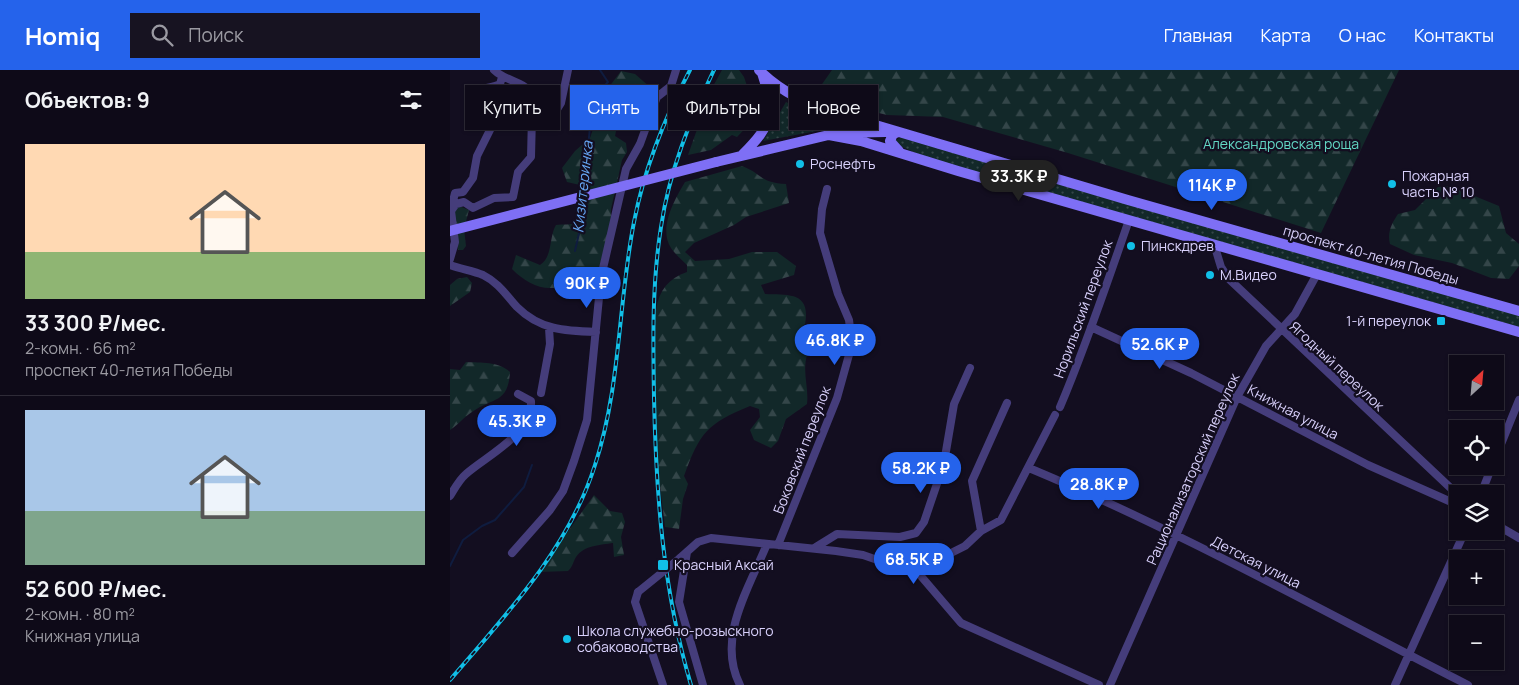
<!DOCTYPE html>
<html lang="ru">
<head>
<meta charset="utf-8">
<style>
	:root { --surface:#0e0a18; --page:#171321; --text:#f1f3f6; --muted:#9b9aa2; --line:#2e2b37; --accent:#2563eb }
	body { margin:0; font-family:Manrope,sans-serif; background:var(--page); color:var(--text); height:100vh; display:flex; flex-direction:column; font-size:19px; white-space:nowrap }
	* { box-sizing:border-box; margin:0 }
	p { font-size:16px; color:var(--muted) }
	.icon { flex:none; width:28px; height:28px; fill:none; stroke:currentColor; stroke-width:2; stroke-linecap:round; stroke-linejoin:round }
	.map { position:relative; flex:1; overflow:hidden }
	.panel { display:flex; flex-direction:column; background:var(--surface); width:450px }
	.panel>* { flex:none }
	.guide { position:absolute; left:15px; top:15px; width:475px; height:45px; display:flex; gap:10px }
	.needle { width:32px; rotate:26deg }
	.buttons { position:absolute; left:999px; top:285px; display:grid; gap:10px }
	.buttons a { display:grid; place-items:center; width:55px; height:55px; border-radius:0px; background:var(--surface); box-shadow:0 1px 4px #0004,0 0 0 1px var(--line); font-size:25px }
	.price { position:absolute; translate:-50% -42px; padding:0 11px; border-radius:18px; background:var(--accent); color:#fff; font-size:16px; line-height:32px; filter:drop-shadow(0 1px 2px #0008) }
	.price::after { content:''; position:absolute; left:50%; top:30px; width:15px; height:11px; margin-left:-8px; background:inherit; clip-path:polygon(0 0,100% 0,50% 100%) }
	.price.selected { background:#222; color:#fff }
	ul { padding:0; list-style:none }
	li { display:grid; align-content:center; gap:10px; height:265px; padding:0 25px }
	li+li { border-top:1px solid var(--line) }
	li span { display:grid; place-items:center; height:155px; border-radius:0px; color:#555 }
	li>.icon { margin-inline-start:auto }
	span .icon { width:90px; height:90px; fill:#fffc; stroke-width:1 }
	li b { font-size:21px }
	h2 { display:flex; justify-content:space-between; align-items:center; height:60px; padding:0 25px; font-size:21px }
	.tag { padding:0 18px; border-radius:0px; background:var(--surface); box-shadow:0 1px 4px #0004,0 0 0 1px var(--line); font-size:18px; line-height:45px }
	.tag.selected { background:var(--accent); color:#fff }
	header { display:flex; align-items:center; gap:30px; box-sizing:border-box; height:70px; padding:0 25px; background:var(--accent); color:#fff }
	header strong { font-size:24px }
	nav { display:flex; gap:28px; margin-inline-start:auto; font-size:18px }
	.search { width:350px; height:45px; background:var(--page); display:flex; align-items:center; gap:12px; box-sizing:border-box; padding:0 18px; border-radius:0px; color:var(--muted); font-size:19px }
	main { display:flex; flex:1; min-height:0 }
	.map>svg:first-child { display:block }
	.grass { fill:url(#grass-dots) }
	.forest { fill:url(#forest-firs) }
	.lines { fill:none; stroke-linecap:round; stroke-linejoin:round }
	.stream { stroke:#0f1c3f; stroke-width:2 }
	.street { stroke:#453d7b; stroke-width:8 }
	.secondary { stroke:#7e6ff5; stroke-width:10 }
	.rail-casing { stroke:#11bfe7; stroke-width:4 }
	.rail { stroke:#130e20; stroke-width:2; stroke-dasharray:5.5; stroke-linecap:butt }
	.street-bridge { stroke:#453d7b; stroke-width:8 }
	.secondary-bridge { stroke:#7e6ff5; stroke-width:10 }
	.poi-dot { fill:#11bfe7; stroke:#130e20; stroke-width:2 }
	.labels { text-anchor:middle; stroke-width:4.5; stroke-linejoin:round; paint-order:stroke }
	.park-label { font-size:14px; fill:#62d6c3; stroke:#130e20 }
	.poi-label { font-size:14px; fill:#d9d1fc; stroke:#130e20; text-anchor:start }
	.street-label { font-size:14px; fill:#d9d1fc; stroke:#130e20 }
	.water-label { font-size:15px; font-style:italic; fill:#66a6f4; stroke:#130e20 }
</style>
</head>
<body>
<header>
<strong>Homiq</strong>
<div class="search"><svg class="icon" aria-label="search" viewBox="0 0 24 24"><circle cx="10" cy="10" r="6"/><path d="M15 15l6 6"/></svg>Поиск</div>
<nav><a>Главная</a><a>Карта</a><a>О нас</a><a>Контакты</a></nav>
</header>
<main>
<section class="panel">
<h2>Объектов: 9<svg class="icon" aria-label="filters" viewBox="0 0 24 24"><path d="M4 7h16M4 17h16"/><circle cx="9" cy="7" r="2"/><circle cx="15" cy="17" r="2"/></svg></h2>
<ul>
<li><span style="background:linear-gradient(#ffd9b3 70%,#8fb573 0)"><svg class="icon" aria-label="home" viewBox="0 0 24 24"><path d="M3 11l9-7 9 7M6 9v11h12V9"/></svg></span><div><b>33 300 ₽/мес.</b><p>2-комн. · 66 m²</p><p>проспект 40-летия Победы</p></div></li>
<li><span style="background:linear-gradient(#a9c7e8 65%,#7fa58c 0)"><svg class="icon" aria-label="home" viewBox="0 0 24 24"><path d="M3 11l9-7 9 7M6 9v11h12V9"/></svg></span><div><b>52 600 ₽/мес.</b><p>2-комн. · 80 m²</p><p>Книжная улица</p></div></li>
</ul>
</section>
<div class="map">
<svg width="1069" height="615" viewBox="0 0 1069 615">
	<defs>
		<pattern id="grass-dots" width="8" height="8" patternUnits="userSpaceOnUse" patternTransform="scale(1.25)"><rect width="8" height="8" fill="#122829"/><path d="M2 2h.1M6 6h.1" fill="none" stroke="#344649" stroke-width="1.8" stroke-linecap="round"/></pattern>
		<pattern id="forest-firs" width="22" height="20" patternUnits="userSpaceOnUse" patternTransform="scale(1.25)"><rect width="22" height="20" fill="#122829"/><path d="M5 1l3.5 6h-7zM16 11l3.5 6h-7z" fill="#344649"/></pattern>
	</defs>
	<rect width="100%" height="100%" fill="#130e20"/>
	<path class="grass" d="M336 32 388 57 313 71Z
		M452 67 1069 245V257L480 89 445 74 444 71Z"/>
	<path class="forest" d="M272 0H289L294 7 298 19 299 32 303 41 304 49 287 67 282 65 261 80 238 85 261 20Z
		M382 0H949L871 163 618 83 493 47 437 45 363 27Z
		M171 1 185 4 201 18 196 43 167 56 165 66 176 73 177 82 172 90 161 139V153L144 217C120 231 132 225 114 216 93 222 77 214 62 199L66 185 90 195C103 187 99 166 106 155 113 154 121 155 127 153 140 149 136 131 135 120L130 115 117 112 112 98 125 81 140 68 156 21Z
		M292 96C313 104 310 113 336 114L339 133 296 147 284 155 244 173 235 182 245 191 279 189 302 182H327L346 196 344 205 311 215 315 224C339 225 361 222 355 254L348 260V271L357 285C352 303 359 317 357 334L336 349 328 371 321 378 304 370 300 360 310 347 309 339 300 336C257 354 250 362 234 406L238 414 233 429 229 459 215 457 204 367 206 240C209 220 219 208 237 202V195C232 190 225 184 221 178 208 158 225 129 235 112Z
		M1000 116 1049 136 1056 163 1069 174V196L1059 209 1041 208 1002 193 964 185 940 174C937 162 942 153 948 144L965 140 988 117Z
		M9 136 19 140 14 159 16 176 13 180H8L3 143Z
		M17 207 22 213 20 222 0 236V215L7 209Z
		M16 292C31 293 48 291 60 302 58 334 43 327 22 342 14 347 8 355 0 360V299L10 300Z
		M144 425 160 441 172 443 175 452 171 467 174 485 164 487 163 473C151 475 134 475 126 487 123 492 123 496 118 501L89 502Z"/>
	<g class="lines">
		<path class="stream" d="M134 121 142 35 145 26 158 12 150 0
			M125 181 130 159 133 131
			M0 496 13 470 32 456 45 450 74 417 82 395"/>
		<path class="street" d="M82 46H103L111 33 118 0
			M1 139 5 123 13 122 23 108 27 86 41 58C38 48 11 32 26 22 33 17 43 18 50 14L52 7
			M764 174 771 197 779 209 1008 425
			M0 189 5 172 1 141 6 134 14 132 23 138 44 128 63 127 68 102 81 87 82 46 75 17C65 10 53 9 44 0
			M0 195C11 199 24 201 33 205 49 213 56 225 67 237 90 260 115 261 146 262
			M641 257 741 303 918 395 1008 435
			M91 323 100 274 99 258
			M610 337C636 276 657 213 679 150
			M1045 389 1069 330
			M579 398C730 461 872 541 1018 615
			M1031 424 1042 396
			M0 426C5 418 9 410 16 404 36 386 83 364 81 331L68 324
			M1045 454 1069 468
			M531 461 522 411 557 333
			M328 475 387 328 402 274 399 250 388 224 370 163 372 139 377 119
			M366 477 387 464 450 467 466 463 474 452 494 393 504 334 520 298
			M237 482 229 532 253 615
			M62 483 100 440 113 421 124 391 137 350 151 207 176 99 190 74 207 27 221 16 226 0
			M230 488 248 472 261 468 386 481 413 485 459 501 470 505 511 553 649 615
			M470 505 486 486 499 484 515 476 531 461 551 450 605 345
			M188 522 185 532 213 615
			M290 615C266 568 299 518 317 474
			M660 615 787 327 816 276 845 244 867 204
			M945 615 1015 461"/>
		<path class="secondary" d="M309 0C331 22 356 33 385 43L678 130 1069 241
			M368 41 380 50 406 61
			M448 62 443 64 440 71 449 81
			M379 65 411 71 508 101 1069 262
			M293 84C323 54 325 43 312 3
			M266 92 387 63 435 62"/>
		<defs>
			<path id="rail" d="M0 610C56 545 119 478 145 395 171 316 168 233 184 152 194 100 215 47 240 0
				M241 615C213 521 206 424 204 327 203 270 202 213 211 157 219 102 240 50 264 0"/>
		</defs>
		<use href="#rail" class="rail-casing"/>
		<use href="#rail" class="rail"/>
		<path class="street-bridge" d="M188 522 230 488"/>
		<path class="secondary-bridge" d="M0 161 266 92"/>
	</g>
	<g class="poi-dot">
		<circle cx="350" cy="94" r="5"/>
		<circle cx="942" cy="114" r="5"/>
		<circle cx="681" cy="176" r="5"/>
		<circle cx="760" cy="205" r="5"/>
		<rect x="986" y="246" width="10" height="10" rx="2.5"/>
		<rect x="207" y="489" width="12" height="12" rx="2.5"/>
		<circle cx="117" cy="569" r="5"/>
	</g>
	<g class="labels">
		<g class="park-label">
			<text x="831" y="79">Александровская роща</text>
		</g>
		<g class="poi-label">
			<text x="360" y="99">Роснефть</text>
			<text x="952" y="111">Пожарная<tspan x="952" dy="16">часть № 10</tspan></text>
			<text x="691" y="181">Пинскдрев</text>
			<text x="770" y="210">М.Видео</text>
			<text x="981" y="256" text-anchor="end">1-й переулок</text>
			<text x="224" y="500">Красный Аксай</text>
			<text x="127" y="566">Школа служебно-розыскного<tspan x="127" dy="16">собаководства</tspan></text>
		</g>
		<g class="street-label">
			<text transform="translate(921 185) rotate(16)" y="5">проспект 40-летия Победы</text>
			<text transform="translate(633 239) rotate(-70)" y="5">Норильский переулок</text>
			<text transform="translate(887 296) rotate(43)" y="5">Ягодный переулок</text>
			<text transform="translate(843 342) rotate(28)" y="5">Книжная улица</text>
			<text transform="translate(352 380) rotate(-69)" y="5">Боковский переулок</text>
			<text transform="translate(743 399) rotate(-66)" y="5">Рационализаторский переулок</text>
			<text transform="translate(806 492) rotate(27)" y="5">Детская улица</text>
		</g>
		<g class="water-label">
			<text transform="translate(133 117) rotate(-84)" y="5">Кизитеринка</text>
		</g>
	</g>
</svg>
<div class="buttons">
<a><svg class="needle" viewBox="-14 -14 28 28"><path d="M0-13l5 13h-10z" fill="#e53935"/><path d="M0 13l5-13h-10z" fill="#9b9aa2"/></svg></a>
<a><svg class="icon" aria-label="locate" viewBox="0 0 24 24"><circle cx="12" cy="12" r="6"/><path d="M12 2v4M12 18v4M2 12h4M18 12h4"/></svg></a>
<a><svg class="icon" aria-label="layers" viewBox="0 0 24 24"><path d="M12 4l9 5-9 5-9-5zM3 14l9 5 9-5"/></svg></a>
<a>+</a>
<a>−</a>
</div>
<b class="price selected" style="left:569px;top:132px">33.3K ₽</b>
<b class="price" style="left:762px;top:141px">114K ₽</b>
<b class="price" style="left:137px;top:239px">90K ₽</b>
<b class="price" style="left:385px;top:296px">46.8K ₽</b>
<b class="price" style="left:710px;top:300px">52.6K ₽</b>
<b class="price" style="left:67px;top:377px">45.3K ₽</b>
<b class="price" style="left:471px;top:424px">58.2K ₽</b>
<b class="price" style="left:649px;top:440px">28.8K ₽</b>
<b class="price" style="left:464px;top:515px">68.5K ₽</b>
<div class="guide">
<a class="tag">Купить</a>
<a class="tag selected">Снять</a>
<a class="tag">Фильтры</a>
<a class="tag">Новое</a>
</div>
</div>
</main>
</body>
</html>
